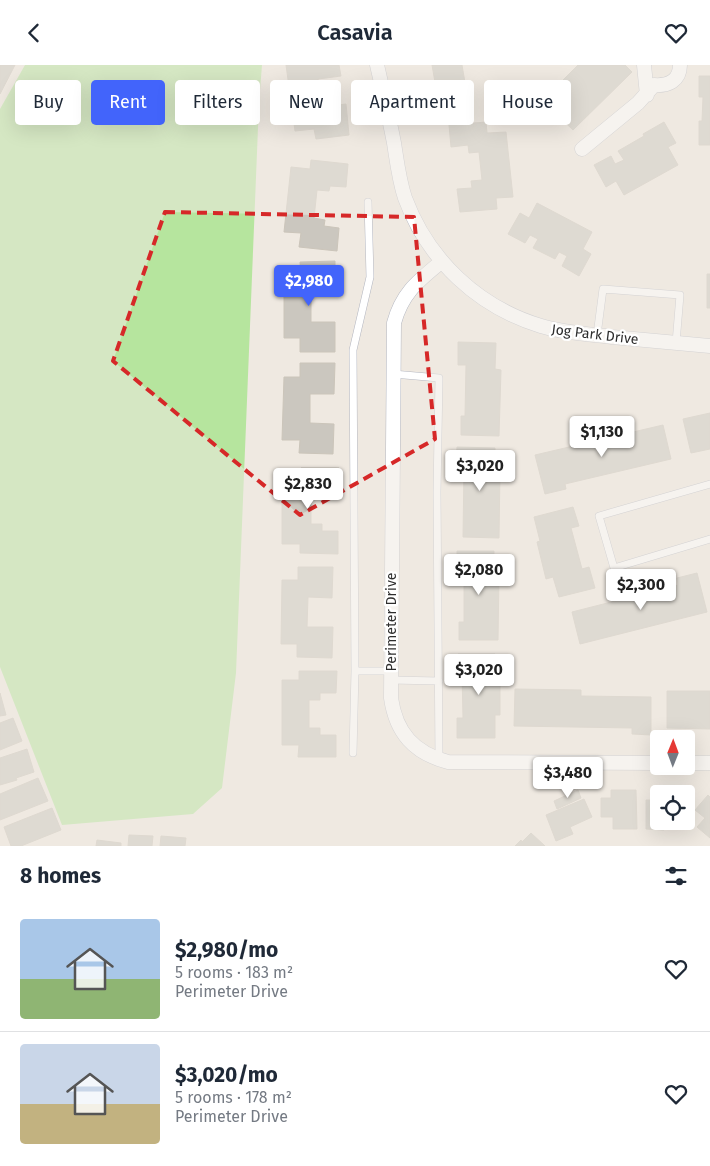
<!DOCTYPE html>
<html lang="en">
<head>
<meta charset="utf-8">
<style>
	:root { --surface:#fff; --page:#f2f2f3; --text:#1f2937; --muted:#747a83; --line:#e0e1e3; --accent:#4264fb }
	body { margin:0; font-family:"Fira Sans",sans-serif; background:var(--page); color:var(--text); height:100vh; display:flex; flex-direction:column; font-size:19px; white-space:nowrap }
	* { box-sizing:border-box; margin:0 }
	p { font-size:16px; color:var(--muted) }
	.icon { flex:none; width:28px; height:28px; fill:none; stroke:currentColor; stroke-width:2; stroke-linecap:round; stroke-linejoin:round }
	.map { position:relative; height:781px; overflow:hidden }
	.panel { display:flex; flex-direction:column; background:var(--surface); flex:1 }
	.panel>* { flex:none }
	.top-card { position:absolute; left:15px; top:15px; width:680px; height:45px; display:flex; gap:10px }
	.needle { width:32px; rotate:1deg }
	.fabs { position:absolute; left:650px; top:665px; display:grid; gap:10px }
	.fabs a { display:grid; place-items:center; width:45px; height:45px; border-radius:5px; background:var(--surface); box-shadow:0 5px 20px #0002; font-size:25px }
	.price { position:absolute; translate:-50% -42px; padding:0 11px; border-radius:5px; background:#fff; color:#222; font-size:16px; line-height:32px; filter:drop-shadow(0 1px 2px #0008) }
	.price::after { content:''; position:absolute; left:50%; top:30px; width:15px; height:11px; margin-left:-8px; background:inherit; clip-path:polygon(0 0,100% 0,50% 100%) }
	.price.current { background:var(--accent); color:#fff }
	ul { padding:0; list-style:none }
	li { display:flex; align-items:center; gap:15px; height:125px; padding:0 20px }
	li+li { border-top:1px solid var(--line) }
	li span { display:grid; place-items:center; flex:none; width:140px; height:100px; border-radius:5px; color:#555 }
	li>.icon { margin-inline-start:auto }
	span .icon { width:60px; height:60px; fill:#fffc; stroke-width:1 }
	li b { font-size:21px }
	h2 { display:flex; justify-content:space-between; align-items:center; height:60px; padding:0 20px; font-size:21px }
	.tag { padding:0 18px; border-radius:5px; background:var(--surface); box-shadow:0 5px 20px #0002; font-size:18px; line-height:45px }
	.tag.current { background:var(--accent); color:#fff }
	header { display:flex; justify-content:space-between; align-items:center; height:65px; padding:0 20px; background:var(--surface); font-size:22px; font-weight:600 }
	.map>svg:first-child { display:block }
	.green { fill:#b6e59e }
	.building { fill:#cbc7bf; stroke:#cbc5ba }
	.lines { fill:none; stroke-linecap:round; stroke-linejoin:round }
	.lane-casing { stroke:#b4b7c1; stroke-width:8 }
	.street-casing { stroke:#b4b7c1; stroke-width:15 }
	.lane { stroke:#fff; stroke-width:7 }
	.street { stroke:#fff; stroke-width:14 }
	.marked { fill:none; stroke:#d62828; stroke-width:4; stroke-dasharray:10 6; stroke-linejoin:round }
	.labels { text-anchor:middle; stroke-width:4.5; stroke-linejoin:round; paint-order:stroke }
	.street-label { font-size:14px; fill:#2e2e2e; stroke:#fff }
</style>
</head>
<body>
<header><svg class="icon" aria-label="back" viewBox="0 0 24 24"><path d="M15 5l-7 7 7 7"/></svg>Casavia<svg class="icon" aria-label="heart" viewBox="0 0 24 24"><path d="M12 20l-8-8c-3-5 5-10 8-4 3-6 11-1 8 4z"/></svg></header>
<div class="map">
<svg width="710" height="781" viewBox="0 0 710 781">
	<rect width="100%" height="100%" fill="#efe9e1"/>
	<path class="green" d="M25 0H262L259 38 236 608 222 723 193 749 62 760 0 602V44Z"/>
	<path class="building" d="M0 0H15L0 29Z
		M286 0H339L341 11 318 14 321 42 346 39 349 70 316 74 314 64 295 66Z
		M432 0H462L468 35 451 38 453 50 417 56 412 26 436 23Z
		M578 0H625L632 7 573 65 555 48 562 41 550 28Z
		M699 11H710V80H699V56H702L703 32H699Z
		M486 57 487 68 506 67 513 132 496 133 497 144 460 147 457 124 472 123 471 116 482 115 479 87 469 88 468 80 451 82 449 60Z
		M664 57 676 78 668 82 678 100 624 130 616 116 606 122 594 100 611 91 615 99 624 95 618 86 644 71 643 69Z
		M311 95 348 99 346 122 330 121 329 126 317 125 314 153 325 155 324 161 339 163 337 186 299 182 301 168 284 167 291 102 310 104Z
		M537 138 592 167 583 184 591 189 579 211 562 201 567 191 559 187 555 194 533 183 538 174 530 170 525 178 508 169 520 148 529 153Z
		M335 196V226H311V257H335V287H300V273H284V210H301L300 197Z
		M707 209H710V243H707Z
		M458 277 496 278 495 304 501 305 499 371 461 370V351H465L466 300H458Z
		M300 298H335L334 329H310V358L334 359 333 389 299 388 300 375H282L284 312H300Z
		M710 348V384L691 388 683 354Z
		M663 360 671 394 565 419 566 424 545 429 535 390Z
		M457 382 495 383V406H500L499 473 463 472 464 403H456Z
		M301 403H339V425H322L323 432H311V459H322V466H338V489L300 488V479H282V411H301Z
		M573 442 579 461 571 463 582 504 589 502 595 523 559 532 553 512 546 514 537 477 540 476 534 452Z
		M457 486H494L493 510H499L498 575H459V557H464V505H457Z
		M298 502H333L332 533 308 532 307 562H333L332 593 297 592V579H281L282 515H298Z
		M697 508 707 547 580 579 572 547 678 520 677 513Z
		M458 589H495V612H500V650H495V673H457V653H463L462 608H458Z
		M299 606H337L336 628H320V635H309V663H320V670H336V692H298L299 680H282V615H299Z
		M515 624 581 625V631L651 632V670L632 669V663L514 661Z
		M667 626H710V664L667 663Z
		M0 628 6 650 0 651Z
		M13 653 22 676 0 685V658Z
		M27 684 34 707 16 713 17 715 0 720V693Z
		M38 713 48 736 0 755V729Z
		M578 725 581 733 557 744 554 736Z
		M611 725H636L637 764H613V752H601V733H611Z
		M655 727H673V729H659V756H664V765L646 764V735H655Z
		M708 730 710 732V773L697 762 705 753 695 745Z
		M584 734 592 752 570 762 573 769 556 776 546 750Z
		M52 743 61 765 21 781H11L4 762Z
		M531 768 545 781H515L521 775 522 777Z
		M129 770 153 771 152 781H128Z
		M161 771 186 773 185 781H160Z
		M97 775 121 778V781H96Z"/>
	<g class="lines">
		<defs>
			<path id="lane" d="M597 270 603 224 680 230 676 278
				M393 309 439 313 437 427 439 694
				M710 419 599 451 614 503 710 474
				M355 606H391
				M391 615 439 616
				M353 688 355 606 353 285 370 212 368 137"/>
			<path id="street" d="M377 0C383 26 389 52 394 78 397 97 399 115 405 133 428 195 478 242 541 261 564 268 588 269 612 272 645 275 677 278 710 281
				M644 0 647 30
				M582 84 638 38 654 20C668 21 680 16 680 0
				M441 197C418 216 402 228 394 258L391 633C396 668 414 688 448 697L659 698
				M686 698H710"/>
		</defs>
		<use href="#lane" class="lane-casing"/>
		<use href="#street" class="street-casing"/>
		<use href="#lane" class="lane"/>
		<use href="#street" class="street"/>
	</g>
	<path d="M0 0H710V781H0ZM165 147 414 152 435 374 300 450 113 296Z" fill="#efe9e1" fill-opacity=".55" fill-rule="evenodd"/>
	<path class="marked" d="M165 147 414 152 435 374 300 450 113 296Z"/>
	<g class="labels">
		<g class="street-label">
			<text transform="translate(595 269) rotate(7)" y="5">Jog Park Drive</text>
			<text transform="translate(391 557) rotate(-90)" y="5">Perimeter Drive</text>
		</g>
	</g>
</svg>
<div class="fabs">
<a><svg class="needle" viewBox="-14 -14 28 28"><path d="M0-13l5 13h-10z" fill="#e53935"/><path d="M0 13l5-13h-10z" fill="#747a83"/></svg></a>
<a><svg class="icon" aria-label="locate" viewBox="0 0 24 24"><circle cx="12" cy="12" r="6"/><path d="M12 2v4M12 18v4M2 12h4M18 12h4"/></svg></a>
</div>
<b class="price current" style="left:309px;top:242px">$2,980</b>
<b class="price" style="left:602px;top:393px">$1,130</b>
<b class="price" style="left:480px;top:427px">$3,020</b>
<b class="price" style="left:308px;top:445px">$2,830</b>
<b class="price" style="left:479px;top:531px">$2,080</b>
<b class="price" style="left:641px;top:546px">$2,300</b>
<b class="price" style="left:479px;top:631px">$3,020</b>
<b class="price" style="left:568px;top:734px">$3,480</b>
<div class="top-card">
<a class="tag">Buy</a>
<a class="tag current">Rent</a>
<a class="tag">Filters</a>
<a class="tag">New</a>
<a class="tag">Apartment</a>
<a class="tag">House</a>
</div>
</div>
<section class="panel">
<h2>8 homes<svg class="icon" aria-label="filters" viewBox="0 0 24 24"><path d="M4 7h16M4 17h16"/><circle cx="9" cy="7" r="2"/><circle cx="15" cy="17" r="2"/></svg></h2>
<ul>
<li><span style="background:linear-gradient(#a9c7e8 60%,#8fb573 0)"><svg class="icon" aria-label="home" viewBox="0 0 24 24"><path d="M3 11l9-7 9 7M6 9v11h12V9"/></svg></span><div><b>$2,980/mo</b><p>5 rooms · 183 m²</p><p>Perimeter Drive</p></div><svg class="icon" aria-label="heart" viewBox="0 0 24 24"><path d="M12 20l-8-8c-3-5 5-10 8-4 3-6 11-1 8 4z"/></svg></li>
<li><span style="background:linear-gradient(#c9d6e8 60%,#c2b280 0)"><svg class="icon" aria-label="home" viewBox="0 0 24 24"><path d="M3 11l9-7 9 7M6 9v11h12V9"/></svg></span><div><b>$3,020/mo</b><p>5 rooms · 178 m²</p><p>Perimeter Drive</p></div><svg class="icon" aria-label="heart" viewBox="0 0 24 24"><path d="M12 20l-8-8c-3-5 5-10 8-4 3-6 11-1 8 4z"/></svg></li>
</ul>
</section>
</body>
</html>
